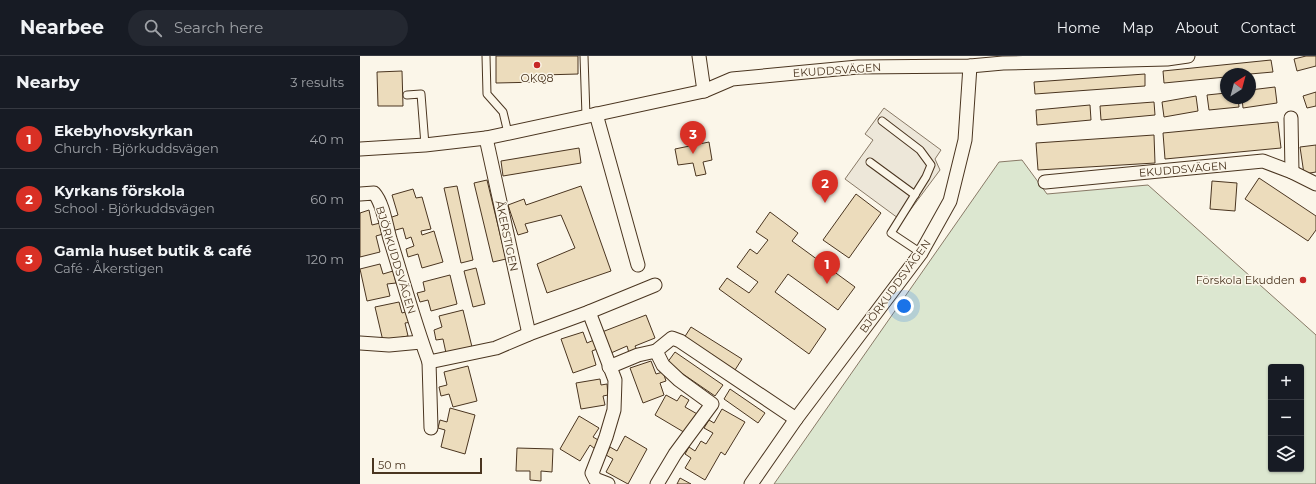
<!DOCTYPE html>
<html lang="en">
<head>
<meta charset="utf-8">
<style>
	body { margin:0; font-family:Montserrat,sans-serif; background:#242831; color:#f1f3f6 }
	.controls { position:absolute; right:12px; bottom:12px; display:grid; overflow:hidden; border-radius:4px; box-shadow:0 1px 3px #0004 }
	.controls button { width:36px; height:36px; display:grid; place-items:center; padding:0; border:0; border-bottom:1px solid #363941; background:#171b24; color:#f1f3f6; font:20px sans-serif }
	.compass { position:absolute; left:860px; top:12px; width:36px; height:36px; border-radius:50%; background:#171b24; box-shadow:0 1px 3px #0004; rotate:36deg }
	.scale { position:absolute; left:12px; bottom:10px; width:110px; box-sizing:border-box; padding-left:4px; border:2px solid #4a3520; border-top:0; font-size:11px; line-height:14px; white-space:nowrap; color:#4a3520; -webkit-text-stroke:3px #fbf6e9; paint-order:stroke }
	.you { position:absolute; left:544px; top:250px; width:14px; height:14px; margin:-10px; border:3px solid #fff; border-radius:50%; background:#1a73e8; box-shadow:0 0 0 6px #1a73e833 }
	.badge { display:grid; place-items:center; width:26px; height:26px; border-radius:50%; background:#d93025; color:#fff; font-size:13px; font-weight:700 }
	.pin { position:absolute; translate:-50% -33px; filter:drop-shadow(0 1px 2px #0008) }
	.pin::after { content:''; position:absolute; top:21px; width:14px; height:12px; background:inherit; clip-path:polygon(0 0,100% 0,50% 100%) }
	.list { margin:0; padding:0; list-style:none }
	h2 { display:flex; justify-content:space-between; align-items:center; height:52px; margin:0; padding:0 16px; font-size:17px }
	h2 small { font-size:13px; font-weight:400; color:#9ea1a6 }
	.list li { display:grid; grid-template-columns:26px 1fr auto; gap:12px; align-items:center; box-sizing:border-box; height:60px; padding:0 16px; border-top:1px solid #363941 }
	.list b { display:block; font-size:15px; white-space:nowrap }
	.list p { margin:0; font-size:13px; white-space:nowrap; color:#9ea1a6 }
	.list em { font-size:13px; font-style:normal; color:#9ea1a6 }
	.icon { flex:none; width:22px; height:22px; fill:none; stroke:currentColor; stroke-width:2; stroke-linecap:round; stroke-linejoin:round }
	.map { position:relative; flex:none; width:956px; height:428px; overflow:hidden }
	header { display:flex; align-items:center; gap:24px; box-sizing:border-box; height:56px; padding:0 20px; background:#171b24; border-bottom:1px solid #363941 }
	header strong { font-size:19px }
	nav { display:flex; gap:22px; margin-inline-start:auto; font-size:14px }
	.search { width:280px; height:36px; background:#242831; display:flex; align-items:center; gap:10px; box-sizing:border-box; padding:0 14px; border-radius:22px; color:#9ea1a6; font-size:15px }
	main { display:flex }
	aside { flex:1; background:#171b24 }
	.map>svg:first-child { display:block }
	.green { fill:#dce7d0; stroke:#887966; fill-rule:evenodd }
	.parking { fill:#ede7d9; stroke:#887966 }
	.building { fill:#ecdcbc; stroke:#4a3520 }
	.lines { fill:none; stroke-linecap:round; stroke-linejoin:round }
	.lane-casing { stroke:#4a3520; stroke-width:9 }
	.street-casing { stroke:#4a3520; stroke-width:15 }
	.lane { stroke:#fbf6e9; stroke-width:7 }
	.street { stroke:#fbf6e9; stroke-width:13 }
	.poi-dot { fill:#c62828; stroke:#fbf6e9; stroke-width:1.5 }
	.labels { text-anchor:middle; dominant-baseline:central; stroke-width:3; stroke-linejoin:round; paint-order:stroke }
	.street-label { font-size:11px; fill:#4a3520; stroke:#fbf6e9 }
	.poi-label { font-size:11px; fill:#4a3520; stroke:#fbf6e9 }
</style>
</head>
<body>
<header>
<strong>Nearbee</strong>
<div class="search"><svg class="icon" aria-label="search" viewBox="0 0 24 24"><circle cx="10" cy="10" r="6"/><path d="M15 15l6 6"/></svg>Search here</div>
<nav><a>Home</a><a>Map</a><a>About</a><a>Contact</a></nav>
</header>
<main>
<aside>
<h2>Nearby<small>3 results</small></h2>
<ul class="list">
<li><span class="badge">1</span><div><b>Ekebyhovskyrkan</b><p>Church · Björkuddsvägen</p></div><em>40 m</em></li>
<li><span class="badge">2</span><div><b>Kyrkans förskola</b><p>School · Björkuddsvägen</p></div><em>60 m</em></li>
<li><span class="badge">3</span><div><b>Gamla huset butik &amp; café</b><p>Café · Åkerstigen</p></div><em>120 m</em></li>
</ul>
</aside>
<div class="map">
<svg width="956" height="428" viewBox="0 0 956 428">
	<rect width="100%" height="100%" fill="#fbf6e9"/>
	<path class="green" d="M662,104L687,138L788,129L956,279V428H414L639,106ZM911,311H941V413H911Z"/>
	<polygon class="parking" points="524,52 581,94 575,103 580,114 542,165 485,123 513,84 505,78"/>
	<g class="building">
		<polygon points="136,0 218,0 218,18 182,19 182,26 136,27"/>
		<polygon points="946,0 956,0 956,10 937,15 934,3"/>
		<polygon points="911,4 913,16 890,18 866,18 866,21 804,27 803,15"/>
		<polygon points="42,15 43,50 18,50 17,16"/>
		<polygon points="785,18 785,30 675,38 674,26"/>
		<polygon points="915,31 917,47 883,52 882,42 890,42 890,34"/>
		<polygon points="956,36 956,50 947,52 943,40"/>
		<polygon points="866,37 866,42 878,42 879,51 849,54 847,39"/>
		<polygon points="836,40 838,55 804,61 802,46"/>
		<polygon points="794,46 795,59 741,64 740,50"/>
		<polygon points="730,49 731,64 677,69 676,54"/>
		<polygon points="918,66 921,92 805,103 803,77"/>
		<polygon points="794,79 795,107 678,114 676,87"/>
		<polygon points="349,86 352,104 343,106 346,118 336,120 333,107 318,109 315,93"/>
		<polygon points="956,89 956,116 944,118 940,91"/>
		<polygon points="219,92 221,107 143,120 141,105"/>
		<polygon points="899,122 956,160 956,174 948,185 885,143"/>
		<polygon points="127,124 146,203 133,206 114,127"/>
		<polygon points="852,125 877,127 875,155 850,153"/>
		<polygon points="97,130 113,204 101,207 84,132"/>
		<polygon points="221,130 251,215 187,237 177,208 215,192 201,159 165,168 168,176 158,179 148,149 164,143 166,149"/>
		<polygon points="53,133 56,142 62,141 71,173 61,175 62,179 74,175 83,206 62,212 58,198 48,201 46,193 54,190 51,181 46,183 43,172 32,175 29,162 38,159 32,139"/>
		<polygon points="496,138 521,157 489,202 463,184"/>
		<polygon points="9,154 12,169 20,167 23,178 16,180 20,196 0,201 0,157"/>
		<polygon points="410,156 438,177 432,185 495,231 478,254 428,218 415,236 466,273 449,298 359,233 367,222 389,237 398,226 377,211 390,193 397,198 408,184 396,176"/>
		<polygon points="20,208 23,218 33,215 36,227 27,228 30,240 7,245 0,213"/>
		<polygon points="116,212 125,248 113,251 104,215"/>
		<polygon points="90,219 97,248 71,255 68,244 60,246 57,237 65,235 63,226"/>
		<polygon points="39,246 42,257 49,255 52,266 45,267 48,280 23,285 15,251"/>
		<polygon points="103,254 112,291 86,297 83,283 76,284 74,274 82,271 79,260"/>
		<polygon points="286,259 295,282 275,290 277,294 269,297 267,290 251,297 242,276"/>
		<polygon points="331,271 382,303 375,314 324,282"/>
		<polygon points="223,276 227,287 234,284 237,293 232,295 236,309 213,317 201,283"/>
		<polygon points="315,296 363,329 355,340 307,307"/>
		<polygon points="291,305 296,318 303,316 306,325 300,327 304,339 283,347 270,312"/>
		<polygon points="108,310 117,345 93,351 89,338 81,340 79,331 87,329 84,316"/>
		<polygon points="240,323 241,329 247,328 248,339 243,340 245,349 221,353 216,327"/>
		<polygon points="370,333 405,357 398,367 364,343"/>
		<polygon points="306,339 317,345 321,339 329,344 325,351 339,359 327,378 295,359"/>
		<polygon points="90,352 115,359 105,398 81,391 85,374 78,372 80,364 87,366"/>
		<polygon points="362,353 385,366 365,399 361,396 345,424 325,412 331,402 325,398 329,391 335,395 341,385 346,388 353,377 344,372 349,364 354,367"/>
		<polygon points="219,360 239,372 233,381 240,385 235,393 230,389 220,405 200,393"/>
		<polygon points="265,380 287,393 268,428 246,416 253,403 246,399 250,391 257,395"/>
		<polygon points="157,392 193,393 192,416 181,415 181,425 170,424 170,415 156,415"/>
		<polygon points="320,422 331,428 317,428"/>
	</g>
	<g class="lines">
		<g class="lane-casing">
			<g id="lane">
				<polyline points="126,0 127,38 143,56 148,77"/>
				<polyline points="224,0 226,60"/>
				<polyline points="47,39 61,38 65,89"/>
				<polyline points="522,65 560,94 571,109 566,121 531,177 561,197"/>
				<polyline points="510,106 555,139"/>
			</g>
		</g>
		<g class="street-casing">
			<g id="street">
				<polyline points="339,0 344,35"/>
				<polyline points="236,58 278,209"/>
				<polyline points="931,62 932,116"/>
				<polyline points="126,82 169,278"/>
				<polyline points="0,93 65,89 126,82 344,35 372,23 498,11 610,10 643,7 807,3 828,0"/>
				<polyline points="685,126 903,105 932,116 956,128"/>
				<path d="M0,138L14,137C23,147 26,169 30,183C43,224 54,266 69,306L136,292L169,278L229,256L295,229"/>
				<polyline points="229,256 255,324 254,354 246,381 232,417 235,423 248,428"/>
				<polyline points="0,287 29,289 61,286"/>
				<polyline points="69,306 71,372"/>
				<polyline points="249,311 278,299 296,295"/>
				<polyline points="297,428 315,398 352,348 319,324 303,309 296,295 312,282 320,285 436,363"/>
				<polyline points="391,428 436,363 561,197 590,145 605,84 610,10"/>
			</g>
		</g>
		<use href="#lane" class="lane"/>
		<use href="#street" class="street"/>
	</g>
	<g class="poi-dot">
		<circle cx="177" cy="9" r="4"/>
		<circle cx="943" cy="224" r="4"/>
	</g>
	<g class="labels">
		<g class="street-label">
			<text transform="translate(477 14) rotate(-4)">EKUDDSVÄGEN</text>
			<text transform="translate(823 113) rotate(-5)">EKUDDSVÄGEN</text>
			<text transform="translate(147 180) rotate(78)">ÅKERSTIGEN</text>
			<text transform="translate(36 204) rotate(73)">BJÖRKUDDSVÄGEN</text>
			<text transform="translate(535 230) rotate(-54)">BJÖRKUDDSVÄGEN</text>
		</g>
		<g class="poi-label">
			<text x="177" y="22">OKQ8</text>
			<text x="935" y="224" text-anchor="end">Förskola Ekudden</text>
		</g>
	</g>
</svg>
<div class="controls">
<button>+</button>
<button>−</button>
<button><svg class="icon" aria-label="layers" viewBox="0 0 24 24"><path d="M12 4l9 5-9 5-9-5zM3 14l9 5 9-5"/></svg></button>
</div>
<svg class="compass" viewBox="-18 -18 36 36"><path d="M0-13l5 13h-10z" fill="#e53935"/><path d="M0 13l5-13h-10z" fill="#9ea1a6"/></svg>
<div class="scale">50 m</div>
<div class="you"></div>
<div class="pin badge" style="left:467px;top:228px">1</div>
<div class="pin badge" style="left:465px;top:147px">2</div>
<div class="pin badge" style="left:333px;top:98px">3</div>
</div>
</main>
</body>
</html>
